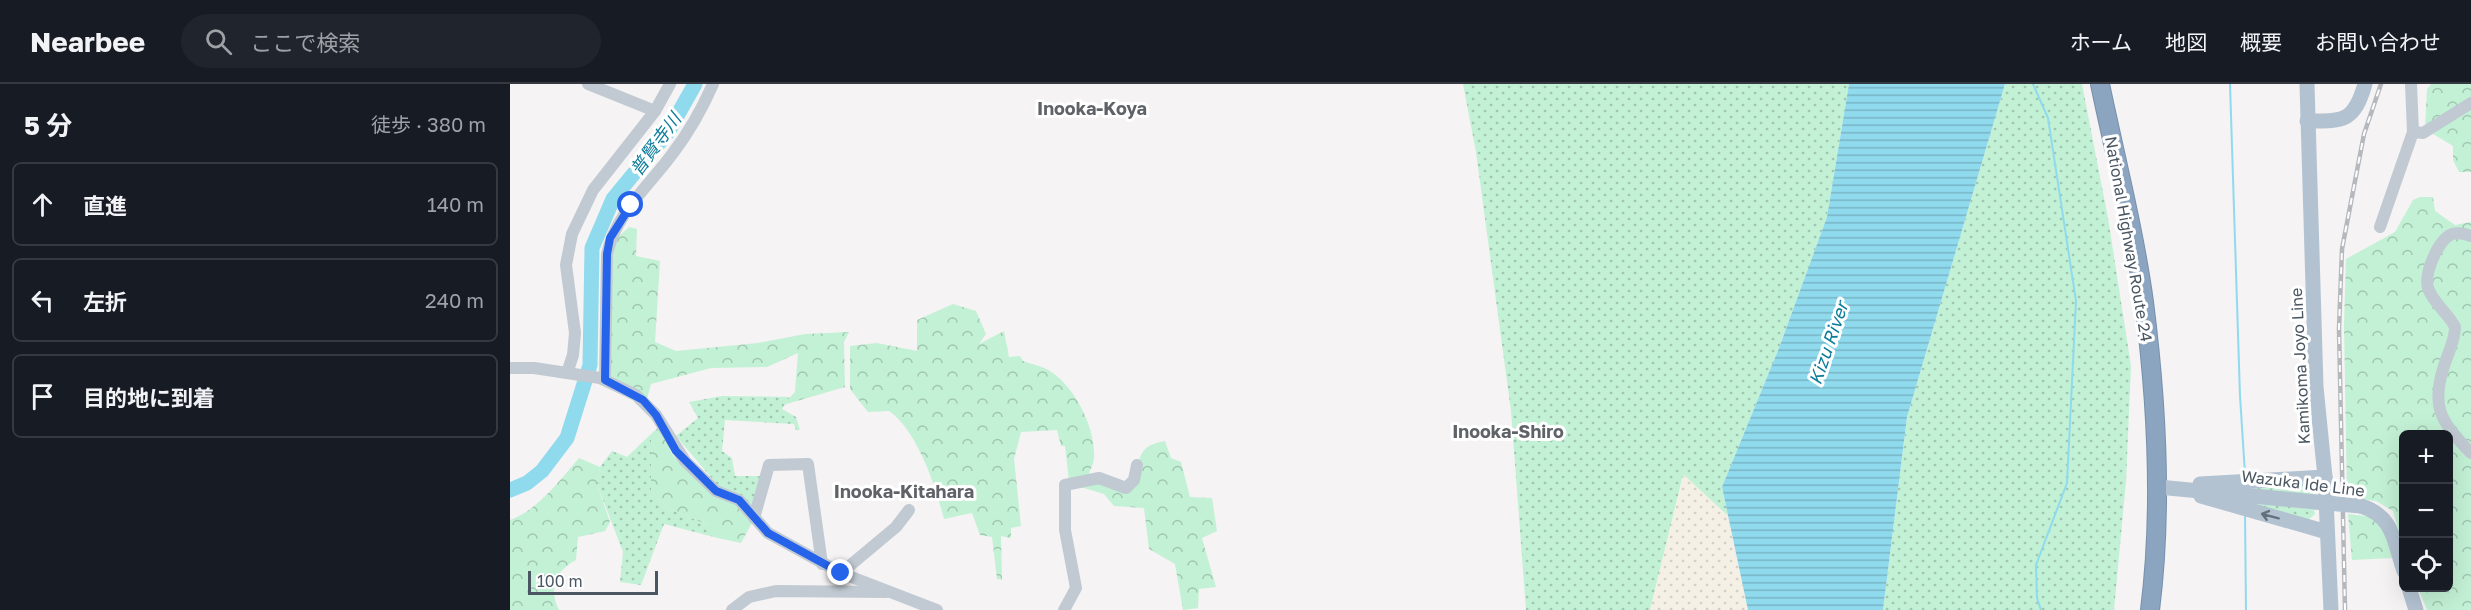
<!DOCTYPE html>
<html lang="ja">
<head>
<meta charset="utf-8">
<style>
	body { margin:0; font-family:"Golos Text","Noto Sans JP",sans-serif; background:#20242c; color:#f1f3f6 }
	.controls { position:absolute; right:18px; bottom:18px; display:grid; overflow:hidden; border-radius:9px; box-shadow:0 6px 24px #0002 }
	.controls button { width:54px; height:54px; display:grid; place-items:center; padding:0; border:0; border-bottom:2px solid #363941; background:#171b24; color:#f1f3f6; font:30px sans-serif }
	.scale { position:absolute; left:18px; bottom:15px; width:130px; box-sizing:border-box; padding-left:6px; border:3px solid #4a5661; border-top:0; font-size:16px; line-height:21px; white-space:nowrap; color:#4a5661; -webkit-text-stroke:4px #fff; paint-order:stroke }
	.stop { position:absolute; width:18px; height:18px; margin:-14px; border:4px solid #2563eb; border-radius:50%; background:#fff }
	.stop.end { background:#2563eb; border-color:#fff; box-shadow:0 2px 6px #0008 }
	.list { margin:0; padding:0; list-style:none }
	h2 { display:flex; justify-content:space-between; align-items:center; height:78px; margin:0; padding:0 24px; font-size:26px }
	h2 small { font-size:20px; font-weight:400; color:#9ea1a6 }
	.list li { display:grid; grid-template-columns:39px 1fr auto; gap:18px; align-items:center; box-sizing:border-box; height:84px; margin:0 12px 12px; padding:0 12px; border:2px solid #363941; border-radius:9px }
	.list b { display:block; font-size:22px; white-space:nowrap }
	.list em { font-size:20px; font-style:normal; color:#9ea1a6 }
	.icon { flex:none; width:33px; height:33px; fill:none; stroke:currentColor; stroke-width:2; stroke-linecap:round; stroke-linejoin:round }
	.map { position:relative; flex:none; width:1961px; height:526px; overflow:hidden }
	header { display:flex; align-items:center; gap:36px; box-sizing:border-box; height:84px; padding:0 30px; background:#171b24; border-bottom:2px solid #363941 }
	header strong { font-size:28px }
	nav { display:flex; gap:33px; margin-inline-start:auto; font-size:21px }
	.search { width:420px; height:54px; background:#20242c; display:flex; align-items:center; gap:15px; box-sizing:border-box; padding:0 21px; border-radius:33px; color:#9ea1a6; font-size:22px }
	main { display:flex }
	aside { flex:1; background:#171b24 }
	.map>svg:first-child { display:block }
	.grass { fill:url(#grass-dots) }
	.forest { fill:url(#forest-crowns) }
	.sand { fill:url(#sand-dots) }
	.water { fill:url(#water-rules) }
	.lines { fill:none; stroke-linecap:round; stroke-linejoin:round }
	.stream { stroke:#90daee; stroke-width:2 }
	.river { stroke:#90daee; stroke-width:15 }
	.highway-casing { stroke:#7690ad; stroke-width:20 }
	.minor { stroke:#c1cad2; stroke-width:12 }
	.major { stroke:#b3c2d1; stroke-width:15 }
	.highway { stroke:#8ba5c1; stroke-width:18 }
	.rail-casing { stroke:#b5b8bd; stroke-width:4.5 }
	.rail { stroke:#fff; stroke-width:2; stroke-dasharray:7; stroke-linecap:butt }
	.major-bridge { stroke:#b3c2d1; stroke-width:15 }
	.oneway { stroke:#64717d }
	.route { stroke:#2563eb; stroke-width:8 }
	.labels { text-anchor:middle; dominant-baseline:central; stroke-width:6; stroke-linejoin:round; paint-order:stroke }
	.street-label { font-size:16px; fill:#4a5661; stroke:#fff }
	.neighbourhood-label { font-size:18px; font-weight:bold; fill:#5f6368; stroke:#fff }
	.water-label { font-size:18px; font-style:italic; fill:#0c7c9b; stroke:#fff }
</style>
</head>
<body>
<header>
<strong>Nearbee</strong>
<div class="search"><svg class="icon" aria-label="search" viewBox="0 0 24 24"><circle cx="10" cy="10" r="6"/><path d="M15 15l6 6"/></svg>ここで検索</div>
<nav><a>ホーム</a><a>地図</a><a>概要</a><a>お問い合わせ</a></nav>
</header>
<main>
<aside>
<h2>5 分<small>徒歩 · 380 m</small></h2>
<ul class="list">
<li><svg class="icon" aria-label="ahead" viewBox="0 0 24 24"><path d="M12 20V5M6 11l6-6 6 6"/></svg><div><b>直進</b></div><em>140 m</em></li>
<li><svg class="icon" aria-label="left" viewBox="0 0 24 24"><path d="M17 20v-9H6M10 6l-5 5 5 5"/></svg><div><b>左折</b></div><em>240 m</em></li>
<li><svg class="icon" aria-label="arrive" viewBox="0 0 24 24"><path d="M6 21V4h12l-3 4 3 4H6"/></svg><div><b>目的地に到着</b></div></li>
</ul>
</aside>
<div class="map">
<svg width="1961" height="526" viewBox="0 0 1961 526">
	<defs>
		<pattern id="grass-dots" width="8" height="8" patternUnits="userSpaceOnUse" patternTransform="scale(1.5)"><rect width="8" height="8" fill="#c3f1d5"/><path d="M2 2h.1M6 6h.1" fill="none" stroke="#a0c6b0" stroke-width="1.8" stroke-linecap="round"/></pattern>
		<pattern id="forest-crowns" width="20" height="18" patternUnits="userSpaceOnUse" patternTransform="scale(1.5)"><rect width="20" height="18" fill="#c3f1d5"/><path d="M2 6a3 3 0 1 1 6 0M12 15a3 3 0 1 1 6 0" fill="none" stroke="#a0c6b0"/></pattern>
		<pattern id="sand-dots" width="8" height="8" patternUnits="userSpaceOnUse" patternTransform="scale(1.5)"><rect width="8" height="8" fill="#f5f0e5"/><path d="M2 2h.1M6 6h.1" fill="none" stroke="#d4d0c7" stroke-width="1.8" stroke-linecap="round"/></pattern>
		<pattern id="water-rules" width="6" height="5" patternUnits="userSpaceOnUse" patternTransform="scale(1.5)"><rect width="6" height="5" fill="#90daee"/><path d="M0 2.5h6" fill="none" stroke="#78b4c4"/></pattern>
	</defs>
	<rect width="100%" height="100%" fill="#f5f3f3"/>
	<g class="grass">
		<polygon points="953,0 1339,0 1317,133 1269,264 1212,403 1218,432 1173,391 1140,526 1016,526 1001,327 966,68"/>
		<polygon points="1495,0 1572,0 1598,134 1621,282 1616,397 1604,526 1373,526 1397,333"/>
		<polygon points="212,312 280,313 272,325 286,333 290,346 286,346 284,340 215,336 212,367 222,374 225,392 253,392 243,426 211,405 166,352 188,334 179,318"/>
		<polygon points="141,350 141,407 158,424 203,443 208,454 154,440 131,501 110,498 113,468 87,400 90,383 102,367 117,373"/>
		<polygon points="1703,400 1798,401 1806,414"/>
		<polygon points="1730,417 1804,425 1805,430 1797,437"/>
	</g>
	<g class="forest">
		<polygon points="1921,0 1961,0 1961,88 1949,88 1943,76 1943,62 1915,45 1917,5"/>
		<polygon points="1910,113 1923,113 1925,127 1945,141 1961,138 1961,526 1917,526 1908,504 1938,504 1938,350 1894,350 1893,461 1883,427 1866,417 1837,413 1834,242 1836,175 1885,148 1903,116"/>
		<polygon points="119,143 127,145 126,172 150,177 145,258 166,267 248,259 295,250 339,248 334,258 335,303 273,321 285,308 288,269 257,283 201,284 141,300 137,315 98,292 99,175 105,156"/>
		<path d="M443,220L466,227L476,250L469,260L494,247L499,273L510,272L513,277C521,280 532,282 540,287C565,303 586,344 584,374C584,379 580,386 578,392L559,397L555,362H551L547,346L511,348L504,375L511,442L501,444V454L491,452L492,496L487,495L482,453L470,451L462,429L434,435C426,403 407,346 379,327L358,328L340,305V262L367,259L407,267V236Z"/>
		<polygon points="150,342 162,370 196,402 227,419 242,439 231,459 208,454 203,443 158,424 141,407 141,350"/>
		<path d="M655,357L661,374L671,378L680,413L702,414L707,447L692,454L706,503L689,505L688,524L673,526L665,480L639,465L634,424L604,422L594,410L564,401L580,396L625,400C630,375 626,362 655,357Z"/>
		<path d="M69,374L90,383L87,400L100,438L95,447L68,453L66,476C46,486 38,505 49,526H0V436C27,427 51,395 69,374Z"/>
		<polygon points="1838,430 1864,433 1878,455 1883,474 1842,476"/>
	</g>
	<polygon class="sand" points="1174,391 1218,432 1238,526 1140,526"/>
	<polygon class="water" points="1339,0 1495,0 1397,333 1373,526 1238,526 1212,403 1269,264 1317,133"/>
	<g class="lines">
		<g class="stream">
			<polyline points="1523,0 1538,34 1566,217 1557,399 1526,481 1527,514 1531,526"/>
			<polyline points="1720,0 1730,312 1735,390"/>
			<polyline points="1735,431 1736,526"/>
		</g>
		<polyline class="river" points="0,406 17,399 32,387 57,354 80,281 82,164 103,115 158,48 185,0"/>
		<g class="highway-casing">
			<path id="highway" d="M1590,0C1605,72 1624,145 1634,218C1647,320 1653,424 1640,526"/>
		</g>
		<g class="minor">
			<polyline points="78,0 145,27"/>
			<polyline points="1903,48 1913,49 1961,19"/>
			<polyline points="1870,143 1903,48 1901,0"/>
			<path d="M1961,152C1955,150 1949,148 1942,150C1928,156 1914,189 1918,204C1923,219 1938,229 1945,243C1945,256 1939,267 1935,279C1920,322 1930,337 1961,369"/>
			<polyline points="0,284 24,284 90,294 126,311 146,331 175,377 206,407 229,416 258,449 331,489 427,526"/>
			<polyline points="57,289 63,271 65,249 56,181 62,150 83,106 145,27 160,0"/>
			<path d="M95,296L97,170C106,129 139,102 163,69C179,48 192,25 203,0"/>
			<polyline points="244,434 259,381 298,380 312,480"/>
			<polyline points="331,489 386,443 399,426"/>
			<polyline points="222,526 239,513 266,507 376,508"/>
			<polyline points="554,526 566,504 555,446 555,401 589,394 616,404 624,396 627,381"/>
		</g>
		<g class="major">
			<polyline points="1797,0 1806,303 1815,393 1821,526"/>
			<path d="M1797,37C1834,37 1844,38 1855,0"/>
			<polyline points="1690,400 1815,393"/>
			<polyline points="1648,403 1806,418"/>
			<polyline points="1691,412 1817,448"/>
			<path d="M1851,422C1884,432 1884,458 1894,487"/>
			<polyline points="1899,504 1906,526"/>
		</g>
		<use href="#highway" class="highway"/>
		<g class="rail-casing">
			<polyline id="rail" points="1835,526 1829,245 1832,165 1854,50 1871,0"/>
		</g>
		<use href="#rail" class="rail"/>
		<polyline class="major-bridge" points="1806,418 1851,422"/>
	</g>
	<defs><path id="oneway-shaft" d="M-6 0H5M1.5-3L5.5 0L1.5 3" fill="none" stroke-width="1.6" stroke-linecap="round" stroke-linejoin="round" transform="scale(1.5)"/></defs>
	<use class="oneway" href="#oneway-shaft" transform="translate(1760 432) rotate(-165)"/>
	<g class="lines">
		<polyline class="route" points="121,121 100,154 97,170 95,296 133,316 146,331 166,367 206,407 229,416 258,449 331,489"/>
	</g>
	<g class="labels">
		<g class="street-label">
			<text transform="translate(1619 155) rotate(80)">National Highway Route 24</text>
			<text transform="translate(1790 282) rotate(-93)">Kamikoma Joyo Line</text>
			<text transform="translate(1793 399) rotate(7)">Wazuka Ide Line</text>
		</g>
		<g class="neighbourhood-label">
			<text x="582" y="24">Inooka-Koya</text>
			<text x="998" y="347">Inooka-Shiro</text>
			<text x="394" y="407">Inooka-Kitahara</text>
		</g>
		<g class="water-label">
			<text transform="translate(145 60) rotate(-54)">普賢寺川</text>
			<text transform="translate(1318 259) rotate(-71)">Kizu River</text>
		</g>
	</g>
</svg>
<div class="controls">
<button>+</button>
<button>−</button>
<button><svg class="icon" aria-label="locate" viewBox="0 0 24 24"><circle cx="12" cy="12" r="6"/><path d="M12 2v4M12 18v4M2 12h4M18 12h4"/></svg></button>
</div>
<div class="scale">100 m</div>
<div class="stop" style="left:121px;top:121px"></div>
<div class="stop end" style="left:331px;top:489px"></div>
</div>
</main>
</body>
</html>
